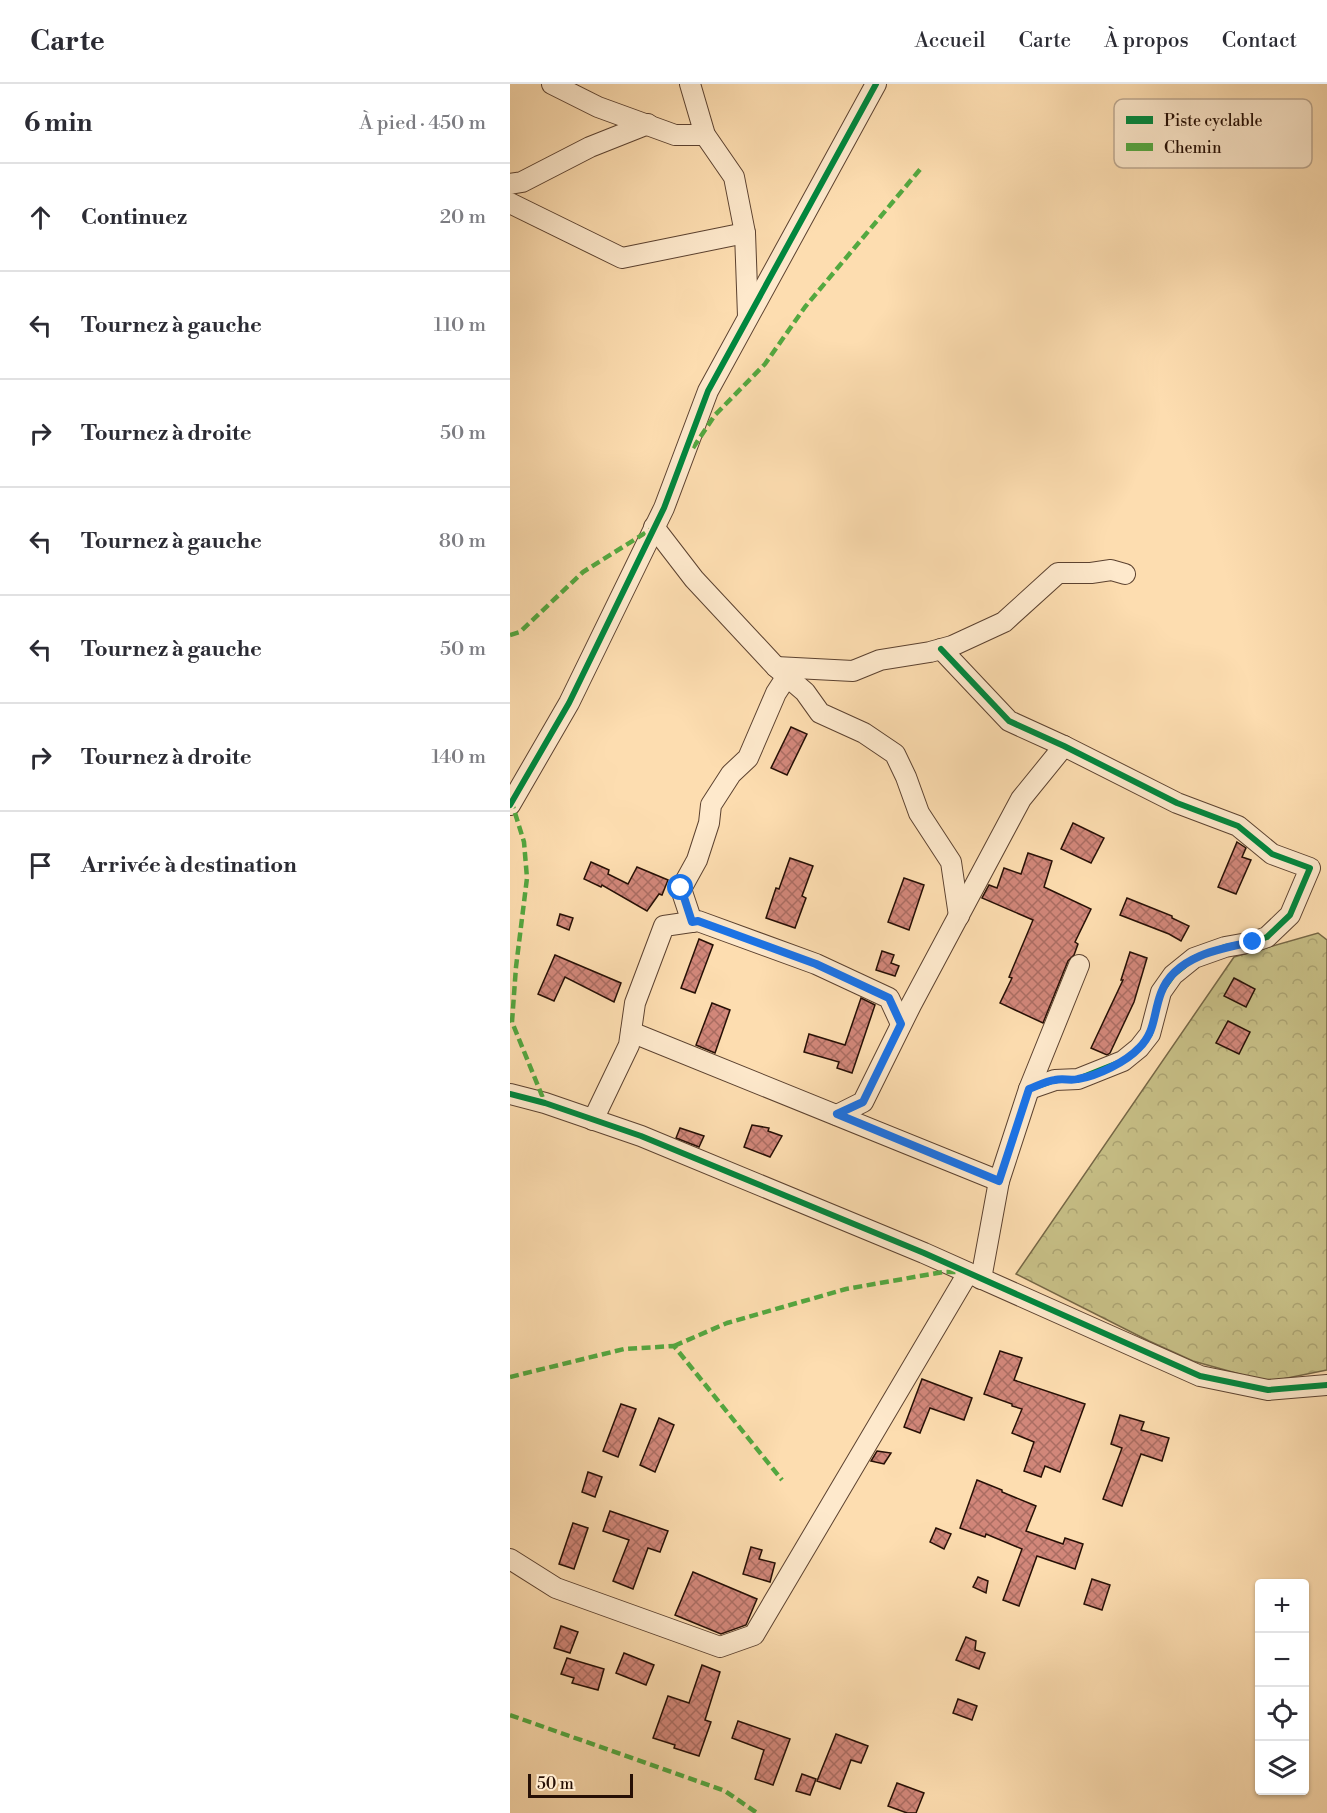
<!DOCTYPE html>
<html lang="fr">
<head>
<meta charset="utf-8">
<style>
	body { margin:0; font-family:"Libre Bodoni",serif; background:#f7f7f7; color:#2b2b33 }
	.controls { position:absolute; right:18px; bottom:18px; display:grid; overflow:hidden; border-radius:6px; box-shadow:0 2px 4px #0004 }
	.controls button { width:54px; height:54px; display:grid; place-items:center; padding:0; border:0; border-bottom:2px solid #e1e1e2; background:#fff; color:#2b2b33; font:30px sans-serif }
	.scale { position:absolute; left:18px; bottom:15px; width:105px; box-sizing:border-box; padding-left:6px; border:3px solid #260f05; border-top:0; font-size:16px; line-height:21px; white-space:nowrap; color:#260f05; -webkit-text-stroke:4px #fee9cc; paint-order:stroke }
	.stop { position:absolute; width:18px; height:18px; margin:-14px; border:4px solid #1a73e8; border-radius:50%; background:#fff }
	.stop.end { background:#1a73e8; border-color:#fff; box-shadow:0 2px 6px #0008 }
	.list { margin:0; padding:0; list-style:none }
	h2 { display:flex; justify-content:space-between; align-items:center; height:78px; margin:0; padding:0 24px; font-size:26px }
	h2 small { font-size:20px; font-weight:400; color:#7c7c81 }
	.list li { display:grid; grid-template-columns:39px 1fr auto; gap:18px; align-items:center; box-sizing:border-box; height:108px; padding:0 24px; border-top:2px solid #e1e1e2 }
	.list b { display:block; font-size:22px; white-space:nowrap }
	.list em { font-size:20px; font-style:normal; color:#7c7c81 }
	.icon { flex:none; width:33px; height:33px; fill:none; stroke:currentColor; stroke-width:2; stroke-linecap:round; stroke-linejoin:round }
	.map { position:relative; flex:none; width:817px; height:1729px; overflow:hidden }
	header { display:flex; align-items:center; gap:36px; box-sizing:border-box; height:84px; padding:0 30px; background:#fff; border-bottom:2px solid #e1e1e2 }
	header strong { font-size:28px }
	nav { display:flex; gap:33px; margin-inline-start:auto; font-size:21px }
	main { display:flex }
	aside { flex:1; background:#fff }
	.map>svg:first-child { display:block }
	.forest { fill:url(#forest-crowns); stroke:#766746; stroke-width:1.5 }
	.building { fill:url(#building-cross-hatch); stroke:#260f05; stroke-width:1.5 }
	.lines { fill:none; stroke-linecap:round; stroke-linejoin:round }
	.minor-casing { stroke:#5c4230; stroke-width:22 }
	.minor { stroke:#fee9cc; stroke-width:20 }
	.quiet { stroke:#53a840; stroke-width:4.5; stroke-dasharray:9 4.5; stroke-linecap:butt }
	.cycleway-casing { stroke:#fee9cc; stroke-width:10 }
	.cycleway { stroke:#00873e; stroke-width:6 }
	.route { stroke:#1a73e8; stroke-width:8 }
	.key { fill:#fee9cc; stroke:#bda890; stroke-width:1.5 }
	.key-label { font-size:16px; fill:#260f05 }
</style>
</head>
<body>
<header>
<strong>Carte</strong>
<nav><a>Accueil</a><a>Carte</a><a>À propos</a><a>Contact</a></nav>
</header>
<main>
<aside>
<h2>6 min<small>À pied · 450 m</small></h2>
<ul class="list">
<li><svg class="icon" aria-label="ahead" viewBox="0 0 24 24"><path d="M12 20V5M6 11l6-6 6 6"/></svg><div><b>Continuez</b></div><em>20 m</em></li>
<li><svg class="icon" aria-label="left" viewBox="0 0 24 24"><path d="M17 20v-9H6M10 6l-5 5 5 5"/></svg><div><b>Tournez à gauche</b></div><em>110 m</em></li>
<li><svg class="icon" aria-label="right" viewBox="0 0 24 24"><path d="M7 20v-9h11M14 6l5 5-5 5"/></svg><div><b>Tournez à droite</b></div><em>50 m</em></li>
<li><svg class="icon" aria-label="left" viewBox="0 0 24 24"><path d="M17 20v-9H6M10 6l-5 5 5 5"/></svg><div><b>Tournez à gauche</b></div><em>80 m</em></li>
<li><svg class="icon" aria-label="left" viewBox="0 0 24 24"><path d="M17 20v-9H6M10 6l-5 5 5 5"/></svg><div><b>Tournez à gauche</b></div><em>50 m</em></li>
<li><svg class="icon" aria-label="right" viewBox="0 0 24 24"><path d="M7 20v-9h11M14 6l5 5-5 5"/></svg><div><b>Tournez à droite</b></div><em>140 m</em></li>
<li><svg class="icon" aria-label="arrive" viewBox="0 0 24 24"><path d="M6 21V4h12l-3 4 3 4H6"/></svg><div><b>Arrivée à destination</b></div></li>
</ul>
</aside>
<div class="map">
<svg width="817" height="1729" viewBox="0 0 817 1729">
	<defs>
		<pattern id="forest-crowns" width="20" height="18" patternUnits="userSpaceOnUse" patternTransform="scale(1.5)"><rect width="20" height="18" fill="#c7bf86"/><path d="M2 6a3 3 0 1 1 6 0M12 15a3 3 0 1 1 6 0" fill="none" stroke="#aba372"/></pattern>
		<pattern id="building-cross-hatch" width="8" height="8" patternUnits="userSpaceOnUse" patternTransform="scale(1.5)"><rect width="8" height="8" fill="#d2877a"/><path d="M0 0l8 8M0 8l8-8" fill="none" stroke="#aa6d62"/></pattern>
	</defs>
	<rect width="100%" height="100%" fill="#fdddb0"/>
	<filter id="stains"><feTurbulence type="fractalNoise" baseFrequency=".00333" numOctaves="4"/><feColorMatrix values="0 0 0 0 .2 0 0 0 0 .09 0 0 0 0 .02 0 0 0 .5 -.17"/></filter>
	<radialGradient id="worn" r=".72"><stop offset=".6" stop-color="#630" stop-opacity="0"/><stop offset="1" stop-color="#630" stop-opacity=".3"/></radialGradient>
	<polygon class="forest" points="808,849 817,856 817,1286 758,1298 683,1277 639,1257 506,1190 724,873"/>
	<g class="building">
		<polygon points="281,643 297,650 277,691 261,684"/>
		<polygon points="563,739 594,754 581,779 551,765"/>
		<polygon points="727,758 736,764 732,773 741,776 726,810 708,803"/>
		<polygon points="518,769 542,777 534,803 581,825 565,858 568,860 564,871 558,877 533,939 490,919 502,894 499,893 523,836 472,814 479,801 487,804 494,784 511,790"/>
		<polygon points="280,774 303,782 292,812 296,814 285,844 256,834 266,804 269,805"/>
		<polygon points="81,778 99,786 98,790 118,800 127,783 158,796 152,811 149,810 137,827 92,801 91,803 74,795"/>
		<polygon points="394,794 414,801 399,846 378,838"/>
		<polygon points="617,814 662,832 662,834 679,842 671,857 659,850 610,831"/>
		<polygon points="50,830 63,834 59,846 47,841"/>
		<polygon points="189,855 203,861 185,909 171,904"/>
		<polygon points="372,867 384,871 381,879 389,882 385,892 366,886"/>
		<polygon points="620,868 637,874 624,918 600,969 597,971 581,964 613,896 611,896"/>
		<polygon points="45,871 111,899 104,918 55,893 44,917 28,910"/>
		<polygon points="724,894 745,905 736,923 714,912"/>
		<polygon points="351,914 365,921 342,989 327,984 329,978 294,968 299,950 335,961"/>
		<polygon points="202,919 220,926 205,969 186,961"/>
		<polygon points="718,937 740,948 729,970 706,959"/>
		<polygon points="242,1041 259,1044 258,1047 272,1052 260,1073 234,1063"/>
		<polygon points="170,1044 194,1052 189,1063 166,1054"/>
		<polygon points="490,1267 512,1274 504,1296 575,1320 550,1388 535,1382 531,1393 514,1387 524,1358 502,1349 512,1325 502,1322 502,1320 474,1310"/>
		<polygon points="412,1295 462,1314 454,1336 420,1324 410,1349 394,1343"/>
		<polygon points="111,1320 126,1325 108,1373 93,1367"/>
		<polygon points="610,1331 634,1338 631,1346 659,1354 652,1377 631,1370 612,1422 593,1415 612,1364 601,1360"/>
		<polygon points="149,1334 164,1341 145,1388 130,1381"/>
		<polygon points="367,1367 381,1369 374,1380 361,1377"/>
		<polygon points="78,1388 92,1393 85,1413 72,1408"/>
		<polygon points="467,1396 492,1406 492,1408 526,1422 516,1447 553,1460 555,1454 573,1460 565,1485 527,1472 509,1522 493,1516 512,1465 476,1450 475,1453 450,1444"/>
		<polygon points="100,1427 158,1447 150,1468 138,1464 123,1505 103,1497 119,1456 93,1447"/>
		<polygon points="63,1439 78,1444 64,1485 49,1480"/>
		<polygon points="426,1444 441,1450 434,1465 420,1458"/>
		<polygon points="241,1463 252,1466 249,1475 265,1479 260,1498 233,1490"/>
		<polygon points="183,1488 247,1515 236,1541 211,1550 165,1531"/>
		<polygon points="468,1493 478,1497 476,1509 463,1503"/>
		<polygon points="582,1495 600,1501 592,1526 574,1520"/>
		<polygon points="51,1542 68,1548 60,1569 44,1564"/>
		<polygon points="456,1553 466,1557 465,1566 475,1569 469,1585 446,1576"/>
		<polygon points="114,1569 144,1581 136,1601 106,1589"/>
		<polygon points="57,1574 94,1585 88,1606 62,1599 64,1594 51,1590"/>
		<polygon points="192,1581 210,1588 195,1636 201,1638 189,1672 164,1664 165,1661 143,1654 158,1612 179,1619"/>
		<polygon points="448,1615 467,1622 462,1636 443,1629"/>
		<polygon points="228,1637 280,1655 263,1701 245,1695 254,1666 222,1654"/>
		<polygon points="326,1650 358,1662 351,1679 341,1676 330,1705 307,1697"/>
		<polygon points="292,1690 306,1695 300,1711 286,1707"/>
		<polygon points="387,1699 414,1709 406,1729 397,1729 378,1722"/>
	</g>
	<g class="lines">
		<g class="minor-casing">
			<g id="minor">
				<polyline points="42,0 88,23 165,51 195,51"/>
				<polyline points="180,0 195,51 224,93 235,149 238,232"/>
				<polyline points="0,100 12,98 80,63 138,40"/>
				<polyline points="0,119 112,174 235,149"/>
				<polyline points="144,443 184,495 266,583 295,608 310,629 354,649 385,670 396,693 409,729 441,778 449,832"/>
				<polyline points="431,565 499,637 554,662 667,719 728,742 762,770 800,784 780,831 757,853 743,858 715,863 684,874 663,891 651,908 640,950 629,964 613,977 568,995 545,996 519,1005"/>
				<polyline points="266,583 343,587 370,576 420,568 442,562 494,538 548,489 581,489 601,486 615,490"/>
				<polyline points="0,721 59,619 154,424 198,307 366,0"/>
				<polyline points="182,838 171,805 187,776 199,739 201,721 221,690 238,674 266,609 277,592"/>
				<polyline points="121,948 489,1097"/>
				<polyline points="0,1010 35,1019 131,1052 414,1169 690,1292 758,1306 817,1301"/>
				<polyline points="327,1031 353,1018 401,921 511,715 554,662"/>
				<polyline points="83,1036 119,961 125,919 154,842 188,837 306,880 379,914 391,940"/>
				<polyline points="471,1195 489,1097 519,1005 569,881"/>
				<polyline points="0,1475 46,1504 210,1563 244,1551 458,1189"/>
			</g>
		</g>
		<use href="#minor" class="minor"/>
		<g class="quiet">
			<polyline points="183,364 205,331 255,280 295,223 412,83"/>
			<polyline points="0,551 10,548 73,488 143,444"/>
			<polyline points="1,716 14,758 17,794 6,883 2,938 35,1019"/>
			<polyline points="164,1262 217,1239 336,1205 433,1188 447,1188"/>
			<polyline points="0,1293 114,1265 164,1262 272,1396"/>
			<polyline points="0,1631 215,1707 247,1729"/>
		</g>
		<g class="cycleway-casing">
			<g id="cycleway">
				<polyline points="431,565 499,637 554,662 667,719 728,742 762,770 800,784 780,831 757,853 743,858 715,863 684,874 663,891 651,908 640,950 629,964 613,977 568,995 545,996 519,1005"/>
				<polyline points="0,721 59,619 154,424 198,307 366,0"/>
				<polyline points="0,1010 35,1019 131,1052 414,1169 690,1292 758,1306 817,1301"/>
			</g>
		</g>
		<use href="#cycleway" class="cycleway"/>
	</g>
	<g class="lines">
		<path class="route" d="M171,804L182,838L188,837L306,880L379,914L391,940L353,1018L327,1030L489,1097L519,1005C527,1002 536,997 545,996C553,994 561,997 568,995C587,992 616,978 629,964C646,947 643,930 651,909C664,873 710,864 743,858"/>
	</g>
	<rect x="604" y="15" width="198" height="69" rx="9" class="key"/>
	<rect x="616" y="32" width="27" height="8" fill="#00873e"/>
	<rect x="616" y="59" width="27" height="8" fill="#53a840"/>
	<g class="key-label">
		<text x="654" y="42">Piste cyclable</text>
		<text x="654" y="69">Chemin</text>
	</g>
	<rect width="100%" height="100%" filter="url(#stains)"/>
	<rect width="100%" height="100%" fill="url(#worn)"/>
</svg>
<div class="controls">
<button>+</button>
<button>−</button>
<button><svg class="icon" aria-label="locate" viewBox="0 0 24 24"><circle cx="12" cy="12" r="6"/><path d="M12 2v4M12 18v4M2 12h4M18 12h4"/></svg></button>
<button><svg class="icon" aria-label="layers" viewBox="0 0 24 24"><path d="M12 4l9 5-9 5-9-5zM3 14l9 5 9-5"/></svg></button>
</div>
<div class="scale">50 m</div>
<div class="stop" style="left:171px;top:804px"></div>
<div class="stop end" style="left:743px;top:858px"></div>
</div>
</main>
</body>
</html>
